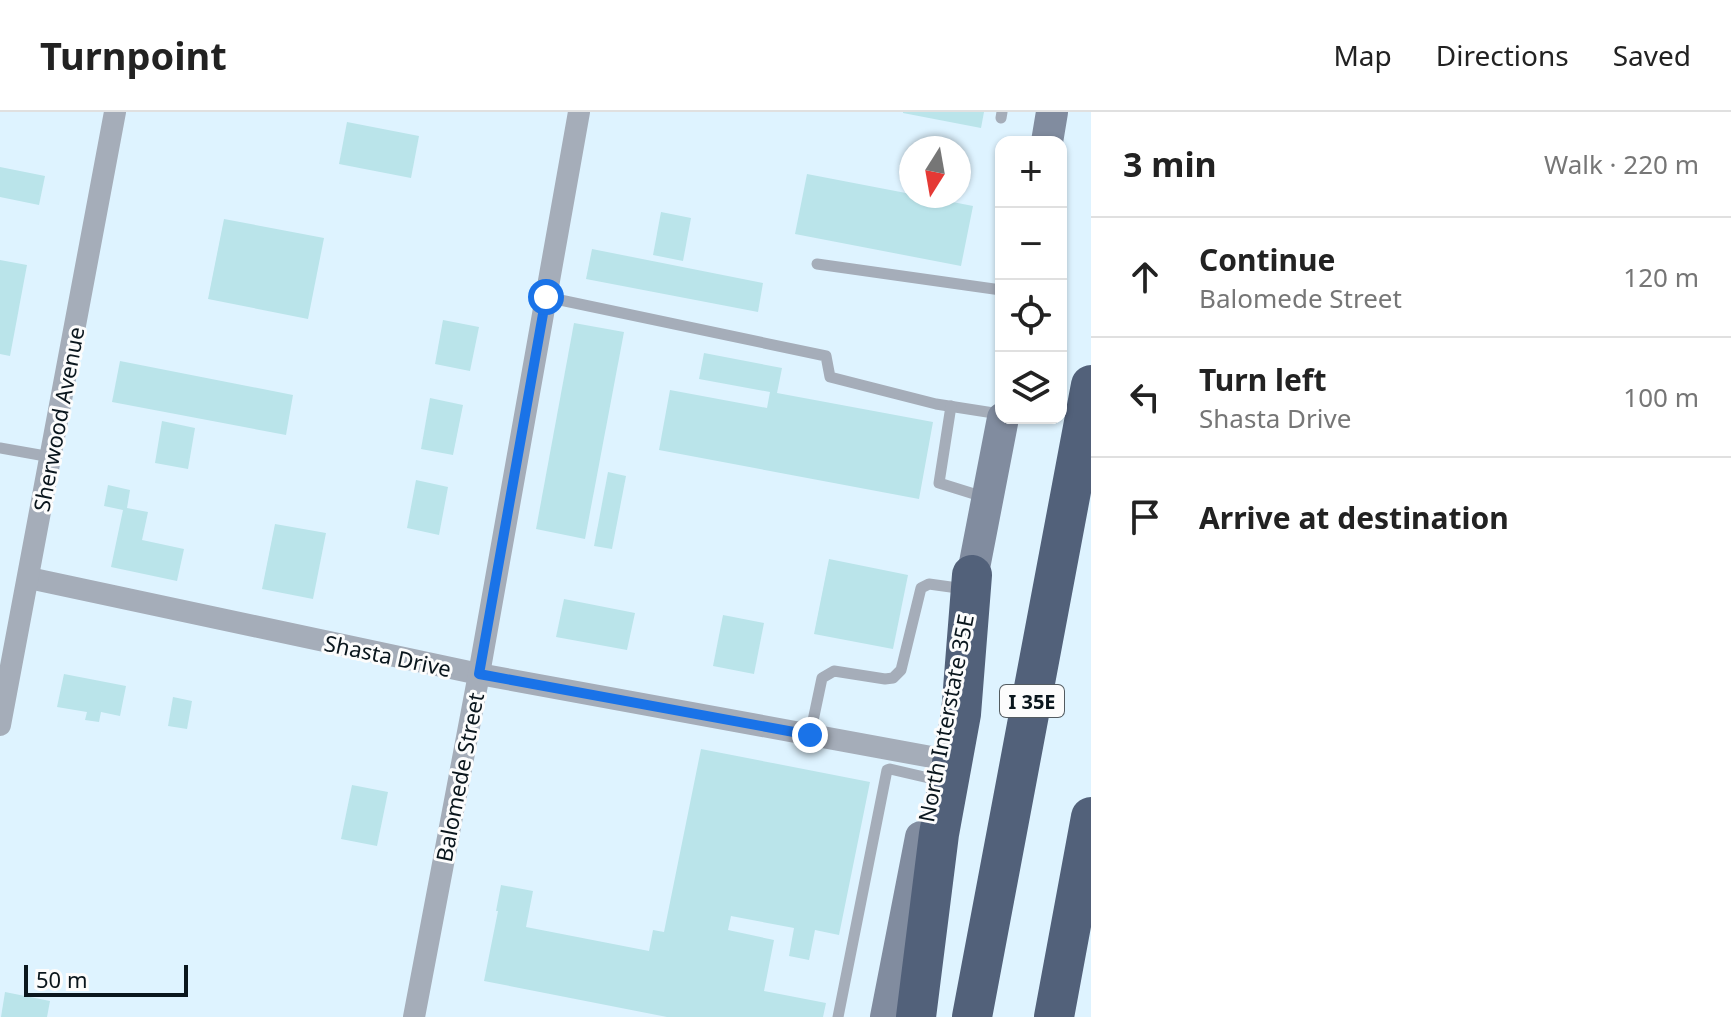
<!DOCTYPE html>
<html lang="en">
<head>
<meta charset="utf-8">
<style>
	body { margin:0; font-family:"Noto Sans",sans-serif; background:#f6f6f6; color:#222 }
	.controls { position:absolute; right:24px; top:24px; display:grid; overflow:hidden; border-radius:16px; box-shadow:0 2px 6px #0004 }
	.controls button { width:72px; height:72px; display:grid; place-items:center; padding:0; border:0; border-bottom:2px solid #e0e0e0; background:#fff; color:#222; font:40px sans-serif }
	.compass { position:absolute; left:899px; top:24px; width:72px; height:72px; border-radius:50%; background:#fff; box-shadow:0 2px 6px #0004; rotate:191deg }
	.scale { position:absolute; left:24px; bottom:20px; width:164px; box-sizing:border-box; padding-left:8px; border:4px solid #0a161d; border-top:0; font-size:22px; line-height:28px; white-space:nowrap; color:#0a161d; -webkit-text-stroke:6px #fcfcfc; paint-order:stroke }
	.stop { position:absolute; width:24px; height:24px; margin:-18px; border:6px solid #1a73e8; border-radius:50%; background:#fff }
	.stop.end { background:#1a73e8; border-color:#fff; box-shadow:0 2px 8px #0008 }
	.list { margin:0; padding:0; list-style:none }
	h2 { display:flex; justify-content:space-between; align-items:center; height:104px; margin:0; padding:0 32px; font-size:34px }
	h2 small { font-size:26px; font-weight:400; color:#767676 }
	.list li { display:grid; grid-template-columns:52px 1fr auto; gap:24px; align-items:center; box-sizing:border-box; height:120px; padding:0 32px; border-top:2px solid #e0e0e0 }
	.list b { display:block; font-size:30px; white-space:nowrap }
	.list p { margin:0; font-size:26px; white-space:nowrap; color:#767676 }
	.list em { font-size:26px; font-style:normal; color:#767676 }
	.icon { flex:none; width:44px; height:44px; fill:none; stroke:currentColor; stroke-width:2; stroke-linecap:round; stroke-linejoin:round }
	.map { position:relative; flex:none; width:1091px; height:905px; overflow:hidden }
	header { display:flex; align-items:center; gap:48px; box-sizing:border-box; height:112px; padding:0 40px; background:#fff; border-bottom:2px solid #e0e0e0 }
	header strong { font-size:38px }
	nav { display:flex; gap:44px; margin-inline-start:auto; font-size:28px }
	main { display:flex }
	aside { flex:1; background:#fff }
	.map>svg:first-child { display:block }
	.building { fill:#bae4ea }
	.lines { fill:none; stroke-linecap:round; stroke-linejoin:round }
	.lane { stroke:#a5adb9; stroke-width:11 }
	.street { stroke:#a5adb9; stroke-width:22 }
	.secondary { stroke:#818c9f; stroke-width:32 }
	.highway { stroke:#52617a; stroke-width:40 }
	.route { stroke:#1a73e8; stroke-width:10 }
	.labels { text-anchor:middle; dominant-baseline:central; stroke-width:6; stroke-linejoin:round; paint-order:stroke }
	.shield { fill:#fcfcfc; stroke:#535b60; stroke-width:2 }
	.shield-label { font-size:20px; font-weight:bold; fill:#0a161d }
	.street-label { font-size:22px; fill:#0a161d; stroke:#fcfcfc }
</style>
</head>
<body>
<header>
<strong>Turnpoint</strong>
<nav><a>Map</a><a>Directions</a><a>Saved</a></nav>
</header>
<main>
<div class="map">
<svg width="1091" height="905" viewBox="0 0 1091 905">
	<rect width="100%" height="100%" fill="#def3ff"/>
	<g class="building">
		<polygon points="903,0 984,0 981,16 903,1"/>
		<polygon points="347,10 419,24 411,66 339,52"/>
		<polygon points="0,55 45,64 39,93 0,85"/>
		<polygon points="807,62 911,82 911,84 922,84 973,94 961,154 795,122"/>
		<polygon points="661,100 691,106 683,149 653,143"/>
		<polygon points="224,107 324,126 308,207 208,187"/>
		<polygon points="592,137 763,171 758,200 586,167"/>
		<polygon points="0,148 27,153 10,244 0,242"/>
		<polygon points="443,208 479,215 470,259 435,252"/>
		<polygon points="574,211 624,220 585,427 536,417"/>
		<polygon points="704,241 782,256 777,281 933,310 919,387 659,338 670,278 767,296 770,280 699,267"/>
		<polygon points="120,249 293,283 286,323 112,290"/>
		<polygon points="430,286 463,293 453,343 421,337"/>
		<polygon points="162,309 195,316 188,357 155,351"/>
		<polygon points="608,360 626,364 612,437 594,434"/>
		<polygon points="416,368 448,375 439,423 407,416"/>
		<polygon points="108,373 130,378 127,396 148,400 142,428 184,437 177,469 111,455 123,398 104,394"/>
		<polygon points="275,412 326,421 313,487 262,477"/>
		<polygon points="829,447 908,463 893,537 814,522"/>
		<polygon points="564,487 635,501 627,538 556,525"/>
		<polygon points="723,503 764,511 754,562 713,554"/>
		<polygon points="64,562 126,574 120,604 101,600 99,610 85,608 87,600 57,595"/>
		<polygon points="173,585 192,589 187,617 168,614"/>
		<polygon points="701,637 870,670 839,823 815,818 809,848 789,844 794,816 731,804 728,818 774,828 764,879 826,891 823,905 667,905 484,869 498,799 496,799 501,773 533,779 526,815 649,839 653,818 664,820"/>
		<polygon points="352,673 388,680 377,734 341,727"/>
		<polygon points="5,880 50,889 47,905 1,905"/>
	</g>
	<g class="lines">
		<g class="lane">
			<polyline points="1001,6 1002,0"/>
			<polyline points="817,152 1001,178"/>
			<polyline points="546,185 826,244 830,265 936,292 1000,302"/>
			<polyline points="951,294 939,371 987,386"/>
			<polyline points="0,336 51,345"/>
			<polyline points="810,623 822,566 834,559 885,567 893,566 901,558 921,476 929,472 965,477"/>
			<polyline points="838,905 887,658 890,657 933,667"/>
		</g>
		<g class="street">
			<polyline points="29,466 479,562 937,646"/>
			<polyline points="0,613 115,0"/>
			<polyline points="414,905 479,562 579,0"/>
		</g>
		<g class="secondary">
			<polyline points="1047,30 1052,0"/>
			<polyline points="968,487 1003,306"/>
			<polyline points="886,905 921,725"/>
		</g>
		<g class="highway">
			<polyline points="916,905 939,722 961,602 972,463"/>
			<polyline points="972,905 1091,273"/>
			<polyline points="1054,905 1091,705"/>
		</g>
	</g>
	<g class="lines">
		<polyline class="route" points="546,185 479,562 810,623"/>
	</g>
	<g class="labels">
		<rect class="shield" x="1000" y="573" width="64" height="32" rx="6"/>
		<g class="shield-label">
			<text x="1032" y="589">I 35E</text>
		</g>
		<g class="street-label">
			<text transform="translate(58 307) rotate(-79)">Sherwood Avenue</text>
			<text transform="translate(388 543) rotate(12)">Shasta Drive</text>
			<text transform="translate(945 606) rotate(-79)">North Interstate 35E</text>
			<text transform="translate(459 665) rotate(-79)">Balomede Street</text>
		</g>
	</g>
</svg>
<div class="controls">
<button>+</button>
<button>−</button>
<button><svg class="icon" aria-label="locate" viewBox="0 0 24 24"><circle cx="12" cy="12" r="6"/><path d="M12 2v4M12 18v4M2 12h4M18 12h4"/></svg></button>
<button><svg class="icon" aria-label="layers" viewBox="0 0 24 24"><path d="M12 4l9 5-9 5-9-5zM3 14l9 5 9-5"/></svg></button>
</div>
<svg class="compass" viewBox="-18 -18 36 36"><path d="M0-13l5 13h-10z" fill="#e53935"/><path d="M0 13l5-13h-10z" fill="#767676"/></svg>
<div class="scale">50 m</div>
<div class="stop" style="left:546px;top:185px"></div>
<div class="stop end" style="left:810px;top:623px"></div>
</div>
<aside>
<h2>3 min<small>Walk · 220 m</small></h2>
<ul class="list">
<li><svg class="icon" aria-label="ahead" viewBox="0 0 24 24"><path d="M12 20V5M6 11l6-6 6 6"/></svg><div><b>Continue</b><p>Balomede Street</p></div><em>120 m</em></li>
<li><svg class="icon" aria-label="left" viewBox="0 0 24 24"><path d="M17 20v-9H6M10 6l-5 5 5 5"/></svg><div><b>Turn left</b><p>Shasta Drive</p></div><em>100 m</em></li>
<li><svg class="icon" aria-label="arrive" viewBox="0 0 24 24"><path d="M6 21V4h12l-3 4 3 4H6"/></svg><div><b>Arrive at destination</b></div></li>
</ul>
</aside>
</main>
</body>
</html>
